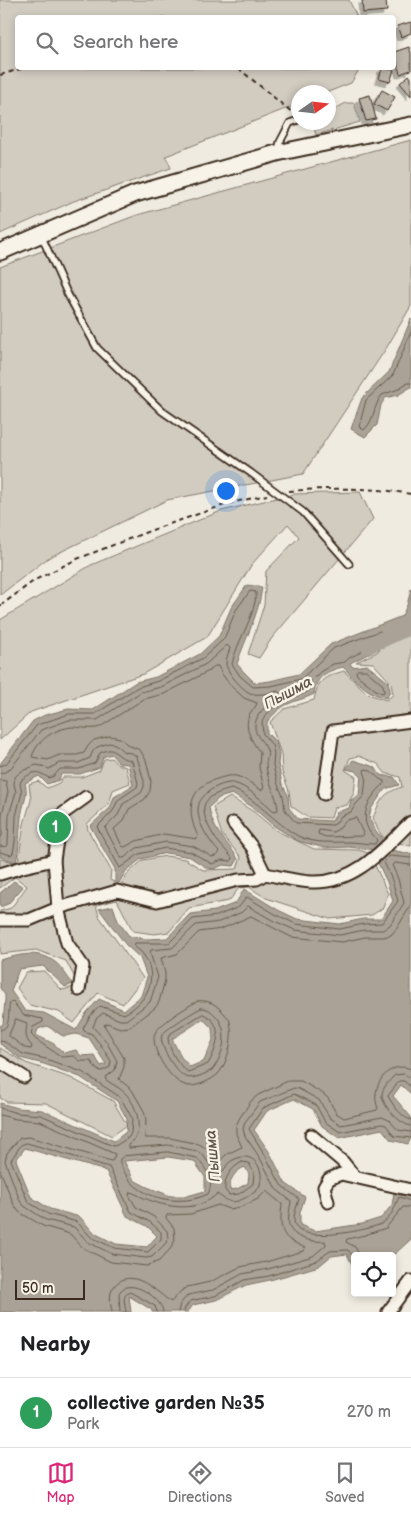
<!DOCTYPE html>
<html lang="en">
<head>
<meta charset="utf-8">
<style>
	body { margin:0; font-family:"Balsamiq Sans",sans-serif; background:#f6f6f6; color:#202124 }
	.controls { position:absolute; right:15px; bottom:15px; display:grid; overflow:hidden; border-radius:5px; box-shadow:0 2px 8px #0003 }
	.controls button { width:45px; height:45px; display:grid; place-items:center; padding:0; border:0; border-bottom:1px solid #e0e0e0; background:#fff; color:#202124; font:25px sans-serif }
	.compass { position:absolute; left:291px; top:85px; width:45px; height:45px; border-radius:50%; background:#fff; box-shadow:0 2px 8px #0003; rotate:76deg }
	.scale { position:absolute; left:15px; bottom:12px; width:70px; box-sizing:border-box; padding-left:5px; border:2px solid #3b2a1e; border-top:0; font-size:14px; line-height:18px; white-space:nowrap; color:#3b2a1e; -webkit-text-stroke:4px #f7f3e8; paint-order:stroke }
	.you { position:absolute; left:225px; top:490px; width:18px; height:18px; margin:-12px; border:4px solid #fff; border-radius:50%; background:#1a73e8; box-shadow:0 0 0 8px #1a73e833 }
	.badge { display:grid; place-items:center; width:32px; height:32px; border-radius:50%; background:#db2777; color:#fff; font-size:16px; font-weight:700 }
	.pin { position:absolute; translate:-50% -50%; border:2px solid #fff; box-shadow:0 1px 5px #0006 }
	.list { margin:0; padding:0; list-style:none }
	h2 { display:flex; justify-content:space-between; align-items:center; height:65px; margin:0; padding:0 20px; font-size:21px }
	h2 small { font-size:16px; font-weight:400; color:#757577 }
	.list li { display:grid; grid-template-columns:32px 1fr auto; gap:15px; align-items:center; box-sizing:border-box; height:70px; padding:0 20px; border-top:1px solid #e0e0e0 }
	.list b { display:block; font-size:19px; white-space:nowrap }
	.list p { margin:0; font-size:16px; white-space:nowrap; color:#757577 }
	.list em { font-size:16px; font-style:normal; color:#757577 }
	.icon { flex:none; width:28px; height:28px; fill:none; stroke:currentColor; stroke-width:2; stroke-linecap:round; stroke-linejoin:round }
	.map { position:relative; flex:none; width:411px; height:1312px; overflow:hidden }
	.search { position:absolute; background:#fff; box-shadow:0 2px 8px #0003; left:15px; right:15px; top:15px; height:55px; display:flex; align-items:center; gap:12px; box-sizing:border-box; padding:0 18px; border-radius:5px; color:#757577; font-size:19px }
	.sheet { height:135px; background:#fff }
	nav { display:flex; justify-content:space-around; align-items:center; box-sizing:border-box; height:70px; border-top:1px solid #e0e0e0; background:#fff; font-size:14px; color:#757577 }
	nav a { display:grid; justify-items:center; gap:2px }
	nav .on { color:#db2777 }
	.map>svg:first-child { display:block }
	.green { fill:#d1cbc0; stroke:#867a6f }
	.water { fill:#aaa296; stroke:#7e7266; fill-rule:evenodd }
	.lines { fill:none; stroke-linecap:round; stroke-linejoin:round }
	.shore { stroke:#675a4e; stroke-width:1 }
	.river { stroke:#aaa296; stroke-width:16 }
	.building { fill:#bdb5aa; stroke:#3b2a1e; filter:url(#shadow) }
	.lane-casing { stroke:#3b2a1e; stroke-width:9 }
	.street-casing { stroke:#3b2a1e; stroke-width:15 }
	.secondary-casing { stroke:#3b2a1e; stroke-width:19 }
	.path { stroke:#3b2a1e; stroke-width:2; stroke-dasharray:5 4; stroke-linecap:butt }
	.lane { stroke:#f7f3e8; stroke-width:5.5 }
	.street { stroke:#f7f3e8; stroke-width:11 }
	.secondary { stroke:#f7f3e8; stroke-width:15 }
	.labels { text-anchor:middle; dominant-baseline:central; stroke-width:5; stroke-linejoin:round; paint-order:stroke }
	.water-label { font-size:15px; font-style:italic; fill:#625448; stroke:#f7f3e8 }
</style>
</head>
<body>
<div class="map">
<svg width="411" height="1312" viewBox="0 0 411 1312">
	<defs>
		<filter id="shadow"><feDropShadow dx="-4" dy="4" stdDeviation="0" flood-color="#0004"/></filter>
	</defs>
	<rect width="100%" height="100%" fill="#efebe0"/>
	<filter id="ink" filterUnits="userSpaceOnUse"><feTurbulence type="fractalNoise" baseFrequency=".02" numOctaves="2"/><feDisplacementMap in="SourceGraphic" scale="10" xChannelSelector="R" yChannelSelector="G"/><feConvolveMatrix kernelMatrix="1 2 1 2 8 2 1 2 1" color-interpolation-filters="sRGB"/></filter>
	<g filter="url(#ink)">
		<g class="green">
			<polygon points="0,0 349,0 357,17 18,18 18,68 360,68 351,83 328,92 298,92 298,104 166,156 171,168 74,201 0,234"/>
			<polygon points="346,103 354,103 360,122 316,135 313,123 328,122 329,112"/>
			<polygon points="411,140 411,306 387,347 303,474 167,500 48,558 0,595 0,267 137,215"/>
			<polygon points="360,492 373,519 272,638 259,658 248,654 264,605 266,571 299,537 288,524 252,564 207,637 143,674 31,712 0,740 0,620 91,565 221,511 294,494"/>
			<path d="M411,631V846L395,842L375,865L388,894L383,908L372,915L330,919L266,898L249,887L239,888L229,901L189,908L169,932L154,934L133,931L117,900L96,905L99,916L143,978L123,1004L98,993L74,1023L59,1012L29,1005L17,988L26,972L44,971L62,990L74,987L75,978L66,961L36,950L0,954V911L11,908L27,886L15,877L0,888V859L18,863L24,824L31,800L29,784L38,781L47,788L59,783L63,777H82L100,770L104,759L111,758L118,764L126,767L130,783L113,790L109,804L87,824L88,830L111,870L110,880L120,885L129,872L143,860L166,856L185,859L203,870L237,869L241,857L222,835L213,807L230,797L254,812L277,831L314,849L359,850L371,854L385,840L378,830L373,818C380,800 383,793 402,787L400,777L385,773L378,764L359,756L350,758L345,770L356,777L354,793L347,805L334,808L331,818L307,817L291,806L289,791L282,772L281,754L270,722L284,709L314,700C318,679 324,677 344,671L368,694L386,700L393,695L391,683L373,663L356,662L377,652L392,637Z"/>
			<polygon points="0,1048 26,1063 71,1078 113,1101 127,1125 112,1136 46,1103 7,1102 0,1098"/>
		</g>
		<g class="water">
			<polygon points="411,319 411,387 398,395 385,398 381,405 377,425 365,437 351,429 362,398 389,372"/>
			<path d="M247,585L262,587C259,615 245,638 237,664L244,672L255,683L270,681L299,674L331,644L402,616L407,605L411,589V628L389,635L376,650L350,663L352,667L367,665L388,682L390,690L387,698C374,696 364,688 354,679C350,676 348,671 343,667C327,671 316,676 314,694C305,699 296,700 288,704C279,708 273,715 267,722V733L276,742L279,754L278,764L282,784L288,795L289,808L298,819L332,821L337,812L349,808L351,800L359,795L361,776L355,771L346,769L353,760L375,767L380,775L394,777L399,785L385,789L371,809L369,818L376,832L382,837V845L376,850L349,847L325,848L298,841L274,826L251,806L232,794L219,798L209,807C214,835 225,837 238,859L234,866L223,865L214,869L207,868L190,857L166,853L141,859L126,871L119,883L115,881V869L90,826L110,808L114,797L133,785L128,764L119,763L111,754L103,757L100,767L80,774H61L59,780L47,784L39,776L25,783C29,796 22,805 21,818C19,834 20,845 16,862L0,857V764L33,721L45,715L68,709L93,710L136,682L156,677L200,654L219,636L231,608Z"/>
			<path d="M386,849L411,854V1094L401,1085L393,1096L411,1117V1138L408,1144L391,1140L382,1129L339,1138L322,1126L313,1109L294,1099L267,1111L254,1130L270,1153L285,1183L305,1197L300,1212V1225L315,1231L362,1224L381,1218L392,1205L395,1187L411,1197V1239L396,1253L391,1256H355V1271L347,1254L331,1256L319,1266L270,1280L246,1285L216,1300L193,1305L188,1312H152V1310L129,1296L131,1312H0V1103L18,1108L42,1110L114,1141L126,1132L127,1119L117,1101L80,1077L44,1064L20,1058L0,1044V1026L3,1024L5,1000V995L0,988V960C18,955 38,949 55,962C62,967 67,977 73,984L65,987L43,966L19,969L11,991L25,1011L44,1013L76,1030L87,1012L99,999L124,1010L141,996L147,977L140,958L126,945L99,909L113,906L118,921L129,936L147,939L167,938L190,914L215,911L236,903L244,889L278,910L297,919L340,924L363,919H381L393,901L387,882L378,863ZM203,1019L212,1028L213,1040L204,1061L190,1067L181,1057L172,1039ZM47,1026L63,1036L76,1034L89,1038L106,1064L101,1066L94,1055L81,1056L76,1050L64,1053L54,1044L36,1035L38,1029ZM25,1148L106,1171L127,1216L147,1226L157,1236L147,1247L116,1244L94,1233L80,1217L50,1209L31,1197L16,1160ZM168,1157L194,1161L205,1177V1191L187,1196H171L147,1187L134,1180L124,1161ZM245,1167L249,1174L248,1183L237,1189L230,1190C229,1179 235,1171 245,1167Z"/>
			<polygon points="14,881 23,887 8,904 0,907 0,893"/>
		</g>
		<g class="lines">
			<g class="shore">
				<path d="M411,332L393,375L366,400L359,427L364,430C375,420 373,406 382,395L396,390L407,383H411"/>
				<path d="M215,666H218L222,674L231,686L244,698L257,703C256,707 253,709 250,713C243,727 251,741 260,752L259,767L264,788L261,790C253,785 245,778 236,776C230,775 223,777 217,779C188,787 186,813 198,836L197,839L164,834L136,841L125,847L122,846L114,829L124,820L129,809L145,799L150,791L151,781L146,760L140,750L128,745L120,738L110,736L94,740L88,746L84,753L77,755H59L48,760L32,757C37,740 54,729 72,727C81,727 91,730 100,727L144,699L164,694L209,671Z"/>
				<polygon points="358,670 366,670 383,685 384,692 382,693 376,690 357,675 356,672"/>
				<path d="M0,766L6,764L37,725L69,714H95L138,687L158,681L203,658L224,639L236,610L250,591L256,592C256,616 237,640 232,664L240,676L253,687L271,686L301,679L334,648L380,631L383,632L379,640L373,646L349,658L345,662L333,664L320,672L311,681L308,691C301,696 293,696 285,699C276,704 266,713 262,722L263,734L272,745L274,754L273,765L278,785L283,796L285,810L296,823L333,825L336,823L341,816L351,812L356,804L364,796L366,777L364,771L365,769C374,770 375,778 384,781V784C366,800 356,822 377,840L375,844C366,844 357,842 348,842C331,842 314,844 298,836C277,825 252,794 231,789C222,792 207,795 204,806C202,816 212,835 219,843C223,848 228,852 232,858L231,861L222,860L212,864L191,852L165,848L139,854L120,868L97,827L113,811L118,800L137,787L138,783L132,761C128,759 123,759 120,756C111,749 111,748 100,753L95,763L79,769H60L54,776L49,778C36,770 35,771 22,779L20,784L22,792L16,816L15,842L13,853L11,855L0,852"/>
				<path d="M0,773L5,772L10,769L41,730L69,720H97L141,692L161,687L206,664L227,645L230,648C229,652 226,658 226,663C226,672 243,690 250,693C258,696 270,693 278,691L280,693C275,702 261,707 257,718C250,734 263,739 267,750C269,755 266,760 266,765C267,781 277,794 278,810L274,811C265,803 246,785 233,783C226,782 214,787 208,792C205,795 200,799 199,804C194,819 209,841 219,852L218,855L212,857L193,846L166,842L137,848L124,858H121L105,828L118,815L123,804L141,793L144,787V781L137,757L132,753L124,752L115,744L109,743L97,747L93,751L90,758L78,763H59L49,769L42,766L36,765L20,772L15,777L14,784L16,792L9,815L8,845L6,847L0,846"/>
				<polyline points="0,780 6,781 8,792 2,814 2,836 0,838"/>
				<polygon points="356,818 363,833 362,836 326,837 318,834 319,830 333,832 340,828 345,821"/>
				<path d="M411,905L397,928L391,935L383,937H365L342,942L291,937L251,916L221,929L199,932L177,954L161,958L165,973V980L159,1002L155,1008L130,1027L120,1028L107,1023L104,1025L124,1058V1067L119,1079L132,1090L144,1111L146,1120L145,1138H170L199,1144L207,1149L218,1162L227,1154L242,1147L236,1134V1126L239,1119L251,1101L258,1095L288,1081H301L322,1093L328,1098L336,1113L344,1118L377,1110L378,1108C369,1088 388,1059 411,1069"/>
				<path d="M198,1001C206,1000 212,1002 219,1008C222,1011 226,1015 229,1019C235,1034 228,1063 218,1074C212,1080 198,1086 190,1086C172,1086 149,1048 155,1033C158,1025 189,1005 198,1001Z"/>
				<path d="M201,1008C207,1008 210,1010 215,1015C230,1029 224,1055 212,1070C205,1074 193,1080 186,1077C176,1074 158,1044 162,1035C164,1030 196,1010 201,1008Z"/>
				<path d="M203,1014C226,1023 217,1049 208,1064L188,1072C178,1065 169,1050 168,1038L170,1034Z"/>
				<path d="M16,1019L27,1023C26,1033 24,1038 32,1046L31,1049L25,1048L9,1036Z"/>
				<path d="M0,1030C12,1028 7,1013 10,1003L13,1002L23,1015L43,1019V1022L33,1027L31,1034C34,1040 55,1052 62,1057L74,1056L80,1061H91L97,1070L102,1071L110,1067L111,1061L100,1044L92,1034L84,1031L83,1028L91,1015L100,1006L124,1014C147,1003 160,977 143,954C141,951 137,949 134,946L135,943H169L193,919L217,916L239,907L247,897L275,914L296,924L340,929L364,924L382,923L398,901L392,880L384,862L390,856L411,858"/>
				<polyline points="0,1041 5,1042 23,1054 46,1059 82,1072 120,1097 132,1118 131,1133 129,1137 117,1145 113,1146 41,1115 17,1113 0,1108"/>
				<path d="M411,1078L404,1074L395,1075C390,1080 382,1088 382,1095C382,1106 401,1125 411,1126"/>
				<path d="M411,1087L404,1081H399L388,1096C392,1104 402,1118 411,1120"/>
				<path d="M0,1115L16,1119L40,1121L115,1154L113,1160L111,1161L29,1137L20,1138L7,1153L5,1161L20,1201L24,1206L46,1220L74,1227L88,1242L112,1254L146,1258L152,1257L166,1243L168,1237L167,1231L154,1217L136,1207L129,1195L130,1192C135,1193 139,1196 144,1198C168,1208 197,1213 217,1194C227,1201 232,1205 245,1198C249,1195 255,1193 258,1189C267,1174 256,1148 233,1160C225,1164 224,1173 218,1177L203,1155L197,1151L168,1145L129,1148V1145C145,1133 138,1106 125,1093C119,1087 111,1084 105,1079L106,1077L115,1070L117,1061L106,1041L93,1027L96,1019L103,1013L120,1020H126L150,1002L158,977L150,953L151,950L172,948L196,925L219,922L242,912L248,906L272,920L295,930L340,935L364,930H383L390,925L404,903L398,879L392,865L395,863L411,865"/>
				<path d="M411,1138L394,1136L386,1125L382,1124L340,1132L325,1122L316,1105L294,1094L263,1108L249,1129L265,1155L281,1185L299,1199C297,1207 292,1216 295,1225C301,1244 371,1230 383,1223C392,1217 395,1206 399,1197L411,1201"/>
				<polygon points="27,1143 109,1167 131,1212 150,1222 161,1232 161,1239 148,1252 114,1248 91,1237 77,1222 48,1214 28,1202 11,1160 21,1145"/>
				<path d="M168,1152L197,1158C206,1169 215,1180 208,1194C182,1207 139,1200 125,1173C122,1168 119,1165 120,1159L124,1156Z"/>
				<path d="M242,1162L249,1163L254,1173L253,1184L239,1194L229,1195L225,1190C224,1177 231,1168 242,1162Z"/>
				<path d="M0,1170L14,1205L19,1212L43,1226L70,1234L83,1248L111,1262L147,1266L159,1261L171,1248L175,1240L174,1228L166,1218L167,1215L191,1214L218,1205L229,1209L241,1207L258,1199L266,1191L282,1204C281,1216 278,1232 290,1240C294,1243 300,1245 305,1248L303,1251L266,1262L240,1267L210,1282L187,1287L181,1291L171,1302C158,1293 135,1268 117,1283C108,1291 110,1302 112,1312"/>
				<polyline points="360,1256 355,1247 346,1242 347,1239 365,1235 386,1228 403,1207 411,1207"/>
				<path d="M120,1312L119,1293C129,1275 163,1299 163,1312"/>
				<path d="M126,1312C125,1304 121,1295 130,1292L155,1306L157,1312"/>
				<path d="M178,1312L180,1304L188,1295L213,1290L242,1274L268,1269L313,1256L326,1245L325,1241C316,1242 310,1241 302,1238C283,1230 289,1217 291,1201L276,1189L260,1158L245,1136L243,1129L245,1122L260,1102L294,1088L299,1089L319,1100L330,1118L341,1125L382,1117L389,1120L398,1130L411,1132"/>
				<polyline points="184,1312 185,1308 190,1301 215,1296 244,1280 269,1276 316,1261 330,1251 348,1250 355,1259"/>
			</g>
			<polyline class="river" points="368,646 411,626"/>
		</g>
		<g class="building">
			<polygon points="362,0 386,0 387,11 363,13"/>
			<polygon points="411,22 411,33 401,37 397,26"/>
			<polygon points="409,47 411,53 411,70 400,74 394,52"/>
			<polygon points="382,68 394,70 390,82 379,79"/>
			<polygon points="409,75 411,78 411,96 400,83"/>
			<polygon points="382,90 395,97 387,111 374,104"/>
			<polygon points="370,95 376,119 366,121 359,98"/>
		</g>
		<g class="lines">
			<g class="lane-casing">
				<g id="lane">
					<polyline points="278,151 280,142 290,123 298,120"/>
					<polyline points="41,235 67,293 97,348 162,411 251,473 303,512 349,564"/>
				</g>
			</g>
			<g class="street-casing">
				<g id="street">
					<polyline points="324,794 333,731 411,721"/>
					<polyline points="233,823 252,847 265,874"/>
					<polyline points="0,874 23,867 54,860"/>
					<path d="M0,920H29L58,908L117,891L157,901L238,880L257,879L265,874C281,877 299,882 315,882C357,882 384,848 411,822"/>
					<polyline points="79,990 83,966 67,943 58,908 54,860 61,815 86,797"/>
					<polyline points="0,1062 24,1077"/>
					<polyline points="311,1135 343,1162 355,1177"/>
					<polyline points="328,1202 324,1187 329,1179 341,1174 411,1190"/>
					<polyline points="388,1312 411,1281"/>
				</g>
			</g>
			<g class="secondary-casing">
				<polyline id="secondary" points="0,252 135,194 277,153 411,125"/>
			</g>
			<g class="path">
				<polyline points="238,68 293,113"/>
				<polyline points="0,75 24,68"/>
				<path d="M289,491C330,488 370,487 411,494"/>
				<polyline points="0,606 35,580 77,559 152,530 230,503 267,495"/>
			</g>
			<use href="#lane" class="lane"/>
			<use href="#street" class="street"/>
			<use href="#secondary" class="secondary"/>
		</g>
	</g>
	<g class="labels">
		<g class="water-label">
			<text transform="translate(288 693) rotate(-28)">Пышма</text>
			<text transform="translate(213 1156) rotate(-95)">Пышма</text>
		</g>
	</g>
</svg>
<div class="controls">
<button><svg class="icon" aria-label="locate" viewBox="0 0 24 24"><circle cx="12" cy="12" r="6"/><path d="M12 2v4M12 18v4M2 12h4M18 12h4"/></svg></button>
</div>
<svg class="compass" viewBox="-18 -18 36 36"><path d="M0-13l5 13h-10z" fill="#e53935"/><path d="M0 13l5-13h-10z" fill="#757577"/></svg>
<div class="scale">50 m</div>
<div class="you"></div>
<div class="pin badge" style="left:55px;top:827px;background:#2e9e5b">1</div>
<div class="search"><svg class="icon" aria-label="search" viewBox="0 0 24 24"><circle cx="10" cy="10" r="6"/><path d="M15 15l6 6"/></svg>Search here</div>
</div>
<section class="sheet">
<h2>Nearby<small></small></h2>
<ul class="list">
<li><span class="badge" style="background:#2e9e5b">1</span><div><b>collective garden №35</b><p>Park</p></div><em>270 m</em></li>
</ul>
</section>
<nav>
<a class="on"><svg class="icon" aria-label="map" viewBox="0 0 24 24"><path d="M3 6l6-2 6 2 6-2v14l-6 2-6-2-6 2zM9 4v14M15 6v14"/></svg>Map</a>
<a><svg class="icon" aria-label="directions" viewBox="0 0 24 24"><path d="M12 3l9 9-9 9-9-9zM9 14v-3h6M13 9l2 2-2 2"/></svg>Directions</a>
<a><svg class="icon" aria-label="saved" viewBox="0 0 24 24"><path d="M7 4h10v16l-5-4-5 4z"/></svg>Saved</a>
</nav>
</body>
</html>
